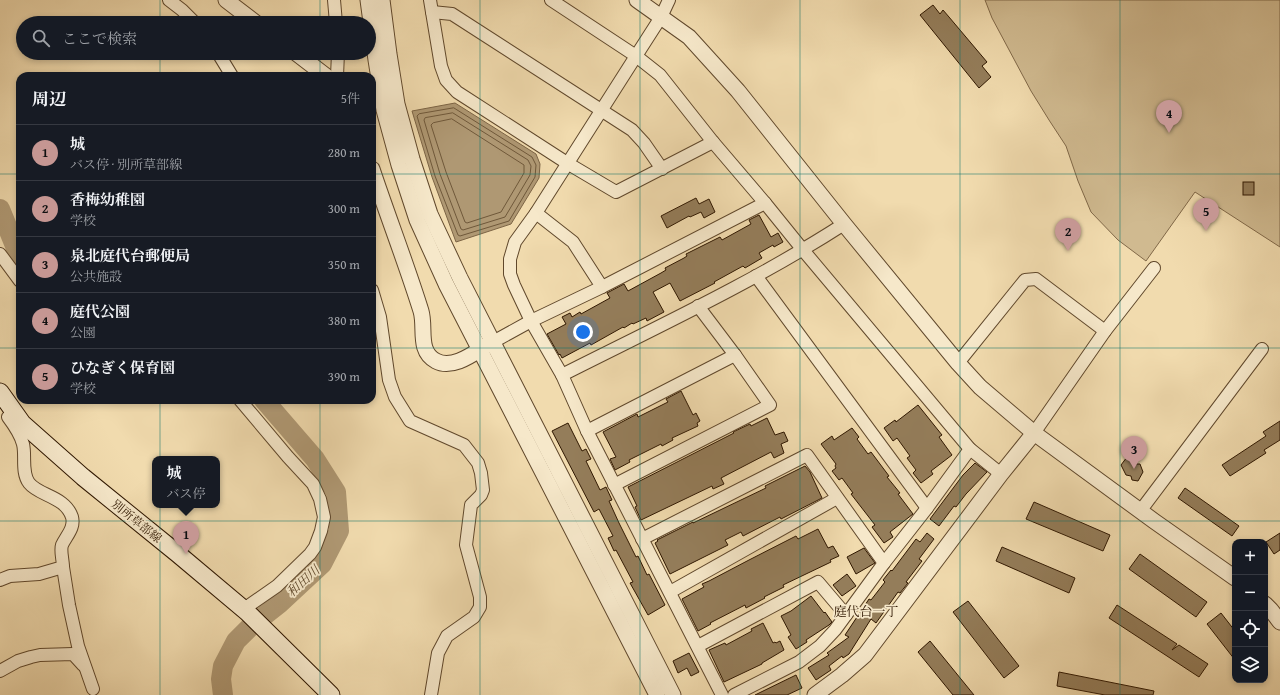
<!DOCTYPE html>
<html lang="ja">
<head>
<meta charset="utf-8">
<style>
	body { margin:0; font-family:"Gentium Book Plus","Noto Serif JP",serif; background:#242831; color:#f1f3f6 }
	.controls { position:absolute; right:12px; bottom:12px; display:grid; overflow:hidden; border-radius:8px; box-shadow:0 2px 6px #0003 }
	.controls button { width:36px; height:36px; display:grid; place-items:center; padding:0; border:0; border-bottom:1px solid #363941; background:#171b24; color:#f1f3f6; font:20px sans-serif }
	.you { position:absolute; left:583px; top:332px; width:14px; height:14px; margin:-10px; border:3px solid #fff; border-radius:50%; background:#1a73e8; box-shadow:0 0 0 6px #1a73e833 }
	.badge { display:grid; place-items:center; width:26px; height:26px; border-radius:50%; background:#c59692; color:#111; font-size:13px; font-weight:700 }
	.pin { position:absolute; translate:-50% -33px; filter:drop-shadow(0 1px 2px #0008) }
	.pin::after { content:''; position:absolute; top:21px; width:14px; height:12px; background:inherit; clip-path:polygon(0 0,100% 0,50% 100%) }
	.popup { position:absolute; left:152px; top:456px; width:68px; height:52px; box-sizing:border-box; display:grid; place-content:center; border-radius:8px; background:#171b24; filter:drop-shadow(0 1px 3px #0005); font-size:13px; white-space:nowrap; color:#9ea1a6 }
	.popup b { font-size:15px; color:#f1f3f6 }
	.popup::after { content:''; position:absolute; left:50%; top:100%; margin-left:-8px; border:8px solid transparent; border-top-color:#171b24 }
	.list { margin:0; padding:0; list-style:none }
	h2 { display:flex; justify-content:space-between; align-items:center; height:52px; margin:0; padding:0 16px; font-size:17px }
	h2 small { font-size:13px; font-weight:400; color:#9ea1a6 }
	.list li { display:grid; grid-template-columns:26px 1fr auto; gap:12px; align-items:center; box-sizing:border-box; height:56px; padding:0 16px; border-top:1px solid #363941 }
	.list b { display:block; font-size:15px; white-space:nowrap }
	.list p { margin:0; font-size:13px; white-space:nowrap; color:#9ea1a6 }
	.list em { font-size:13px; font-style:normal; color:#9ea1a6 }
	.icon { flex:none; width:22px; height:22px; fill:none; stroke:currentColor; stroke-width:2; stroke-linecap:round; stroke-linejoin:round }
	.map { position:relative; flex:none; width:1280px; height:695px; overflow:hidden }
	.search { position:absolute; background:#171b24; box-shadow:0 2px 6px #0003; left:16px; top:16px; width:360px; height:44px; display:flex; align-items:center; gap:10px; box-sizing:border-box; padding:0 14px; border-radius:22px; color:#9ea1a6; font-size:15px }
	.panel { position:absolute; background:#171b24; box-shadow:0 2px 6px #0003; left:16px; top:72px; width:360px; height:332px; border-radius:12px }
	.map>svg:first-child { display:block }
	.green { fill:#d0ba90; stroke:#806848 }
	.water { fill:#af9873; stroke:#7c6445 }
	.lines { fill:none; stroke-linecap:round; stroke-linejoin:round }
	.shore { stroke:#6f583a; stroke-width:1 }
	.river { stroke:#af9873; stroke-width:20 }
	.building { fill:#947d5a; stroke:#2f1700 }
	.minor-casing { stroke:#60482c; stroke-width:14 }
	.tertiary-casing { stroke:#60482c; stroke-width:17 }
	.secondary-casing { stroke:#2f1700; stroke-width:19 }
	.minor { stroke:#f6e8ca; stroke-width:12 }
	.tertiary { stroke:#f6e8ca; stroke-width:15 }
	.secondary { stroke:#f6e8ca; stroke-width:17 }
	.grid { fill:none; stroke:#0f766e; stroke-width:1; stroke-opacity:0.55 }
	.labels { text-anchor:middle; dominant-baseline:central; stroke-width:3.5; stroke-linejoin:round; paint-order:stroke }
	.street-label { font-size:12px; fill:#2f1700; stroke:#f6e8ca }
	.water-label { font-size:13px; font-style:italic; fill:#624b2e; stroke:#f6e8ca }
	.neighbourhood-label { font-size:13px; fill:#2f1700; stroke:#f6e8ca }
</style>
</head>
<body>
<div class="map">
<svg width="1280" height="695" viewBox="0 0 1280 695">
	<rect width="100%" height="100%" fill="#f1dbae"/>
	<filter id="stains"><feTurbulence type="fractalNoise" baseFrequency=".005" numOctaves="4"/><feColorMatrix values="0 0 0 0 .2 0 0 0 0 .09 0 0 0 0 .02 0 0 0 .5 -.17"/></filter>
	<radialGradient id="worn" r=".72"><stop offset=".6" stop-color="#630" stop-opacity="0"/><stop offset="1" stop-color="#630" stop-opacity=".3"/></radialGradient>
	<polygon class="green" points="985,0 1280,0 1280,247 1195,192 1146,261 1118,240 1091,212 1078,181 1066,146 1049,120 1031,91 992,18"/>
	<polygon class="water" points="455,103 536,154 540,164 539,178 511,224 456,242 432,177 412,111"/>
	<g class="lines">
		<g class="shore">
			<polygon points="454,108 532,157 536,165 535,177 509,221 460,236 458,235 435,176 417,116 419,114"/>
			<polygon points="453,113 528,160 531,166 530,175 505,217 463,230 461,229 440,174 424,120 425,118"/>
			<polygon points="452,119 524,165 524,173 501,212 467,223 465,222 446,172 431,125 433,123"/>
		</g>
		<g class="river">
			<polyline points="0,209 20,258"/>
			<polyline points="223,695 221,679 223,666 236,641 251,626 279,604 322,564 339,531 336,492 315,459 264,400"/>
		</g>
	</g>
	<g class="building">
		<polygon points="933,5 940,14 943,10 949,17 987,62 982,66 991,77 979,88 920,15"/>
		<rect x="1243" y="182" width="11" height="13"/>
		<polygon points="696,198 699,204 709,199 715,212 704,218 701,212 690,217 689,216 667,228 661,216"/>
		<polygon points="759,215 771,237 778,233 783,242 774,247 773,245 759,253 762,258 745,268 743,266 714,282 715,283 680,301 670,283 653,292 664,312 647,321 646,318 633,324 632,323 624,328 623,327 591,345 590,343 562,358 560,354 559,355 547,334 566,324 562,317 570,313 572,317 580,312 581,314 610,298 607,293 624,284 628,291 661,273 666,270 665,268 684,258 687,256 686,254 720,237 722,240 751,224 749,220"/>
		<polygon points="681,391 693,415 696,413 700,421 697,423 698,426 672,438 673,440 662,446 661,444 629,460 630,462 615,470 610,459 616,457 603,432 637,414 638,417 668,402 666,399"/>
		<polygon points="918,405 942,435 939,437 952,455 931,471 933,474 921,483 913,473 916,470 907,458 910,456 897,438 893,441 884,428 895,420 896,422"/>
		<polygon points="767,418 775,435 784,432 788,441 781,444 784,453 774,458 771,452 721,478 724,484 713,489 712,486 641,520 635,507 637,506 628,487 734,433 733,432 750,424 751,426"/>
		<polygon points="1280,421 1280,440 1264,450 1266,453 1230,476 1222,465 1266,436 1263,432"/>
		<polygon points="568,423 582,451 586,449 591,459 586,461 600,490 606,487 612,500 609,501 619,523 636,557 638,556 647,575 649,574 665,605 648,615 630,583 633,582 616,550 614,551 608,538 613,536 599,509 594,512 552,431"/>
		<polygon points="852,428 859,437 857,439 868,454 871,452 889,476 887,477 900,493 898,494 913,514 890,532 893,537 884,543 872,527 875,525 851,494 853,493 842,478 839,480 832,471 836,468 835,466 836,464 821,444 832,436 834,440"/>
		<polygon points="1127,457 1132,457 1135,464 1140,464 1143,472 1138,481 1132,480 1131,476 1126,475 1121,465"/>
		<polygon points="975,463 987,472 966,494 956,507 954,506 939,526 930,519 963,475"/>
		<polygon points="805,466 810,472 822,498 781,519 780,517 743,536 741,532 725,540 728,545 670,574 655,543 658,541 657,540 693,522 693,523 766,488 765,486"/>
		<polygon points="1185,488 1239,526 1232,536 1178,498"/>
		<polygon points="1034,502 1110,535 1103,551 1026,519"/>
		<polygon points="818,529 828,548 833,546 839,556 830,560 831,562 783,585 784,587 764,597 765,598 746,608 745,605 710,623 711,624 698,631 682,599 704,587 702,584 709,581 749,560 796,536 798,539"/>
		<polygon points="927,533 934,539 919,559 922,561 906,582 908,583 900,593 898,592 876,623 871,619 849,654 843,658 842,656 829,666 831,670 816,680 808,668 829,655 827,653 849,637 845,635 869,599 871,600 885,582 883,580 891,570 892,571 916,539 920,542"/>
		<polygon points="1280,533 1280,550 1274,554 1266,542"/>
		<polygon points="1002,547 1075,578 1069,593 996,561"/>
		<polygon points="864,548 875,563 856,574 847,557"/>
		<polygon points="1140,554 1207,602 1196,617 1129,569"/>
		<polygon points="847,574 856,586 842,596 833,585"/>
		<polygon points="811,596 824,613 825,612 832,622 829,625 806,640 807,642 796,649 788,637 791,635 781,616 791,611"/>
		<polygon points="968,601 1019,666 1004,678 953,612"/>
		<polygon points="1117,605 1177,644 1172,650 1179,645 1208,664 1199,677 1109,618"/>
		<polygon points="1221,613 1235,631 1235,660 1207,624"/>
		<polygon points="763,623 773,643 775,642 776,643 780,641 784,650 762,663 762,664 724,682 709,650 725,643 726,645 752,631 751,629"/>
		<polygon points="930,641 974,695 953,695 918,652"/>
		<polygon points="689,653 699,672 691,676 687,668 678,673 673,661"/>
		<polygon points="1059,672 1154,691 1153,695 1105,695 1057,686"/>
		<polygon points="796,675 802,688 787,695 755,695"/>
	</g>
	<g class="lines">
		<g class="minor-casing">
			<g id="minor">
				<polyline points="169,0 182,10 195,23"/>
				<polyline points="334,0 336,23"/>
				<polyline points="430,0 441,66 446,80 457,92 567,163 616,192 713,142"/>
				<polyline points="551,0 636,56 660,75 713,142 765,203 803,250 970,449 1001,474"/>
				<polyline points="669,0 661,17 636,56 536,213 515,242 510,259 510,274 514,285 531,321 562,375 587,431 722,695"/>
				<polyline points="432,12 452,14 632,130 644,143 662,169"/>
				<polyline points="218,53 232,76"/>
				<polyline points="337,76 338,53"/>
				<polyline points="536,213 573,242 602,287"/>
				<polyline points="0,254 20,281"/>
				<polyline points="756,276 927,508"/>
				<polyline points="372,290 380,317 389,380 395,397 410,421 464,445 478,463 481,473 483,490 481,495 471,505 466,545 480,597 480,607 474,617 447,636 438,653 431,695"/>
				<polyline points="493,342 531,321 602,287 765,203"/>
				<polyline points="958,363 1025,280 1036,279 1105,331"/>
				<path d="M562,375C657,327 754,282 844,224"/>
				<polyline points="240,400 288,457 313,484 320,499 324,517 321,531 315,547 310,554 277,586 244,609"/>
				<polyline points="587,431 735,355"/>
				<polyline points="1034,433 1105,331 1154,268"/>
				<polyline points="614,485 770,405 735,355 698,306"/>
				<polyline points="1141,510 1262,349"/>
				<polyline points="642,539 807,455 884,563"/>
				<polyline points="63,567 69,605 78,646 93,689"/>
				<path d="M0,580L10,576L39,574L63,567C63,560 60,551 62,545C66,536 75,528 72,517C65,496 39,496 29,483C21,472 26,456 23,444C20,433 14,425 8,417"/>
				<polyline points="670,592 837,498"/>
				<polyline points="698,646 818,582 846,615"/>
				<polyline points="0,671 18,661 31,657 40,655 73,654 83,665"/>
				<polyline points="734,695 799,662 820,646 835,630 884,563 927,508 970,449"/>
			</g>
		</g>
		<g class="tertiary-casing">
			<g id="tertiary">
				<polyline points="226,0 256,23"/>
				<polyline points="368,0 376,60 384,110 399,165 417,220 446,284 657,695"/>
				<polyline points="382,0 389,54 397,104 412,159 430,214 460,278 673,695"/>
				<polyline points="637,0 689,37 738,91 844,224 958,363 980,387 1034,433 1154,521 1235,578"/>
				<polyline points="296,53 326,76"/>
				<path d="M372,169C388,217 406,263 421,311C426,328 417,351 436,361C453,370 474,353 489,344"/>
				<polyline points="1265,604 1271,610 1280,622"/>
				<polyline points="815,695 842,675 865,655 1001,474 1034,433"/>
			</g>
		</g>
		<g class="secondary-casing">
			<polyline id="secondary" points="0,392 22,423 83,477 178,554 247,612 331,695"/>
		</g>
		<use href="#minor" class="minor"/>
		<use href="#tertiary" class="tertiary"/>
		<use href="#secondary" class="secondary"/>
	</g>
	<path class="grid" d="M160,0V23M320,0V23M480,0V695M640,0V695M800,0V695M960,0V695M1120,0V695M160,53V76M320,53V76M0,174H20M372,174H1280M0,348H20M372,348H1280M160,400V695M320,400V695M0,521H1280"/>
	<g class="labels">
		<g class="street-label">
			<text transform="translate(137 521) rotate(39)">別所草部線</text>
		</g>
		<g class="water-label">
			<text transform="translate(303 581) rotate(-42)">和田川</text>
		</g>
		<g class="neighbourhood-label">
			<text x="866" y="611">庭代台一丁</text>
		</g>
	</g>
	<rect width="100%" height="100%" filter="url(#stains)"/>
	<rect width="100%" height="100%" fill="url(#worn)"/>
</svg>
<div class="controls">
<button>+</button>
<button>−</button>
<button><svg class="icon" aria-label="locate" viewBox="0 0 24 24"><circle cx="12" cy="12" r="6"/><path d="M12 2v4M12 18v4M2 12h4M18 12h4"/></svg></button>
<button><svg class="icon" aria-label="layers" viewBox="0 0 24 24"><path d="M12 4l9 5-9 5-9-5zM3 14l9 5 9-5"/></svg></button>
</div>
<div class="you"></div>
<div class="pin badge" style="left:186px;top:554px">1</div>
<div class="popup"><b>城</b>バス停</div>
<div class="pin badge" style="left:1068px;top:251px">2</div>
<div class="pin badge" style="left:1134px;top:469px">3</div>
<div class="pin badge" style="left:1169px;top:133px">4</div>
<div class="pin badge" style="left:1206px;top:231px">5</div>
<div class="search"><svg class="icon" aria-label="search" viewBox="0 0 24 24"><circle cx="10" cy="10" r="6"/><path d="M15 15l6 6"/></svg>ここで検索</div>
<section class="panel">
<h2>周辺<small>5件</small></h2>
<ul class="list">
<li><span class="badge">1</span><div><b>城</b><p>バス停 · 別所草部線</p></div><em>280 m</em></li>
<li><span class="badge">2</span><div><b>香梅幼稚園</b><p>学校</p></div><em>300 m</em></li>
<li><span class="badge">3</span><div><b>泉北庭代台郵便局</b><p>公共施設</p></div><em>350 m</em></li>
<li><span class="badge">4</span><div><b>庭代公園</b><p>公園</p></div><em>380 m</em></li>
<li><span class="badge">5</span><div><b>ひなぎく保育園</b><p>学校</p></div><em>390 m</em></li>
</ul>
</section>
</div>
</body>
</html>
